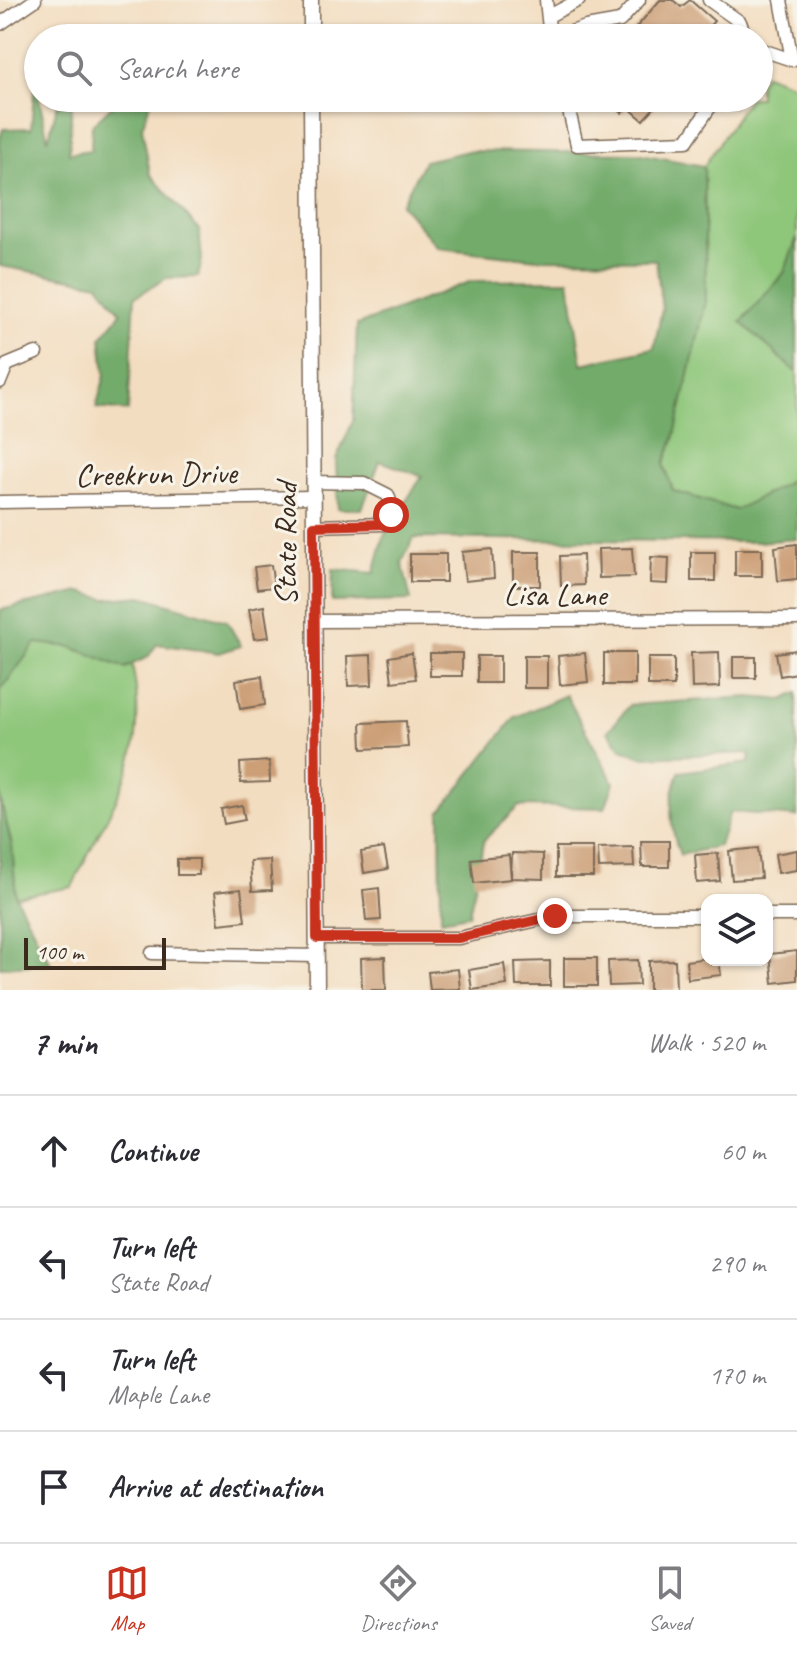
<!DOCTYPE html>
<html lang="en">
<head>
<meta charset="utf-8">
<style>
	body { margin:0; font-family:Caveat,sans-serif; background:#f2f2f3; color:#2b2b33 }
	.controls { position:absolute; right:24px; bottom:24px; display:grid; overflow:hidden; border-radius:16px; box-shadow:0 2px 6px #0004 }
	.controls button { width:72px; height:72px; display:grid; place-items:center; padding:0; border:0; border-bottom:2px solid #e1e1e2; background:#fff; color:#2b2b33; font:40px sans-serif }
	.scale { position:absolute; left:24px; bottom:20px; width:142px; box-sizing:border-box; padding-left:8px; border:4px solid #3b2a1e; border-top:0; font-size:22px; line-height:28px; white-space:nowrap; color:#3b2a1e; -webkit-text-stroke:6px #f7f3e8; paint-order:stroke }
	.stop { position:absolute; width:24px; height:24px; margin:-18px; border:6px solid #c8321e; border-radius:50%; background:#fff }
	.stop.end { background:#c8321e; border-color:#fff; box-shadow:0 2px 8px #0008 }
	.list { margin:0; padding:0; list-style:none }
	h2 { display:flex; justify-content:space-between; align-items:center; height:104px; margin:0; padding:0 32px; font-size:34px }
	h2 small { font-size:26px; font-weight:400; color:#7c7c81 }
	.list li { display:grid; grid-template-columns:52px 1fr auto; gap:24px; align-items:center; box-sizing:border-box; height:112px; padding:0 32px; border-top:2px solid #e1e1e2 }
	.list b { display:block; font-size:30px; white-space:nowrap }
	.list p { margin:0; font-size:26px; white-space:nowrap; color:#7c7c81 }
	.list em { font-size:26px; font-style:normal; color:#7c7c81 }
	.icon { flex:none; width:44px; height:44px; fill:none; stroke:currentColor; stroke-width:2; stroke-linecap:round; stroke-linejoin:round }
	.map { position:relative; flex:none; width:797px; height:990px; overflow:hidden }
	.search { position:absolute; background:#fff; box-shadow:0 2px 6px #0004; left:24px; right:24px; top:24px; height:88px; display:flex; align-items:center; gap:20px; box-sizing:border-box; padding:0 28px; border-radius:44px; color:#7c7c81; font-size:30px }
	.sheet { height:552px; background:#fff }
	nav { display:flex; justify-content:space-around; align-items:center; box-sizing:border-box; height:112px; border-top:2px solid #e1e1e2; background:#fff; font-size:22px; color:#7c7c81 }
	nav a { display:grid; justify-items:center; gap:4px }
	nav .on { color:#c8321e }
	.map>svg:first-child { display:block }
	.green { fill:#8ec67a; stroke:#64784c; stroke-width:2 }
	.forest { fill:#72ab6a; stroke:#566a44; stroke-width:2 }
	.building { fill:#cc9f77 }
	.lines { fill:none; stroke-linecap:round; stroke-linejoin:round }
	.minor-casing { stroke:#7b6957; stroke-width:15 }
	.major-casing { stroke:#7b6957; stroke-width:17 }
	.minor { stroke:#fff; stroke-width:12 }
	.major { stroke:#fff; stroke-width:14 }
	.route { stroke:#c8321e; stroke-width:10 }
	.labels { text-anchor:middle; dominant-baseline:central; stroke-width:6; stroke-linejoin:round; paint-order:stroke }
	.street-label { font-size:32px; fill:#3b2a1e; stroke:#f7f3e8 }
</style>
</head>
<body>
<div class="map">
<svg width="797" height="990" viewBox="0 0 797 990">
	<rect width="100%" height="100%" fill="#f7f3e8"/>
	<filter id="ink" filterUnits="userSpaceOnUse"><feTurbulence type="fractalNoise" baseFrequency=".0125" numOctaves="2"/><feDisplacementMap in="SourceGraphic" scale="16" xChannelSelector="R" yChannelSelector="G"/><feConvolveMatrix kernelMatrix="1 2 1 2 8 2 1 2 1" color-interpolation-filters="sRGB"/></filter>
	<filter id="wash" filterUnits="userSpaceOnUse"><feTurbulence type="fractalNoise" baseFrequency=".006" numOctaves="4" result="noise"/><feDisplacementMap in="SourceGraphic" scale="32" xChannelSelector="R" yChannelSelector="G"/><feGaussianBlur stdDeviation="1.8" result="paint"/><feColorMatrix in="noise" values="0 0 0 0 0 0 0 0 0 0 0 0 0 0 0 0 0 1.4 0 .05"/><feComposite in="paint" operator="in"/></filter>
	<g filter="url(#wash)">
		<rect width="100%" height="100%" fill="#f3ddc0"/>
		<g class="green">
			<polygon points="765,74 797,86 797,238 784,273 742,322 797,373 797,472 787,483 736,510 673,491 664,464 674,439 706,301 704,166 749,98 759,98 759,82"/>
			<path d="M36,642L71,647L125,668L132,665C153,762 110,804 72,887L16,897L12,846L0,798V691Z"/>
		</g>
		<g class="forest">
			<polygon points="35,79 48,140 57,106 72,100 69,153 91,150 92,125 120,98 152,98 142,127 150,174 199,230 202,260 198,277 167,278 135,297 128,411 96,408 105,375 101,337 121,313 99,284 0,266 0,138 3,129 31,128"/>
			<polygon points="468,151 636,153 704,166 706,301 674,439 664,464 673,491 736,510 787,483 797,472 797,539 756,542 414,538 402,562 411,600 332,602 333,569 374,573 384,536 422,476 380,461 362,509 338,509 336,460 353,421 357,325 472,281 569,280 582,364 654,348 662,309 656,260 537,259 438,248 401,204 424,161"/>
			<polygon points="797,238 797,373 741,322 784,273"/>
			<polygon points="81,592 106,599 142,596 227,621 241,646 219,653 157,644 148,657 125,668 71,647 36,643 0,691 0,610"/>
			<path d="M797,693V817L730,812L719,846L680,855C669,825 668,802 679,772L749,763L750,753L642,757L621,749L608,731L630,705L749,697L783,700Z"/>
			<polygon points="566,695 614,783 605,808 519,806 484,840 469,915 441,920 440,812 515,717"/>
			<polygon points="0,798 12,846 16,897 51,964 0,967"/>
		</g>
		<g id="blocks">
			<g class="building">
				<polygon points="660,0 673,0 681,7 690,0 714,21 699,38 627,38"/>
				<polygon points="605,98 663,98 643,120 628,107 622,113"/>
				<polygon points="797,544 797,579 778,581 775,547"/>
				<polygon points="632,548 634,577 599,578 598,549"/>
				<polygon points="492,549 494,578 465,581 462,552"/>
				<rect x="735" y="549" width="27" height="27"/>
				<rect x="513" y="552" width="27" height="34"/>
				<rect x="691" y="552" width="24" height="29"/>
				<rect x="410" y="554" width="36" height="28"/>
				<polygon points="583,555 584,585 561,586 560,556"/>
				<polygon points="651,557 669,558 668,584 650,583"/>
				<polygon points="271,565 274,587 257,589 254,567"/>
				<polygon points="264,606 269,637 254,639 249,609"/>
				<polygon points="797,650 797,673 780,676 776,653"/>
				<polygon points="719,652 720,687 692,688 691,653"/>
				<polygon points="412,653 416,679 392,682 389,657"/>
				<rect x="430" y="653" width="32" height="23"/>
				<polygon points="585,653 588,682 560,685 558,656"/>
				<rect x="604" y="653" width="31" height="32"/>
				<polygon points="371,655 372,685 348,686 347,656"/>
				<rect x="477" y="656" width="23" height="27"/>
				<rect x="524" y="656" width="23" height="32"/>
				<rect x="733" y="657" width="23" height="21"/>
				<rect x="648" y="658" width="26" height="28"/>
				<polygon points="262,676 265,705 240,709 236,680"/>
				<polygon points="406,721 408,747 362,749 361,723"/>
				<polygon points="269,761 270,782 241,783 240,763"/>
				<polygon points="242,805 245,820 224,824 221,809"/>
				<polygon points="641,841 669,841 669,867 642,867"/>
				<rect x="556" y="847" width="37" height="30"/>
				<polygon points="633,847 634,867 599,868 598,848"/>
				<polygon points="384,848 388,869 364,873 361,852"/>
				<polygon points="758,848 761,878 732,880 729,851"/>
				<polygon points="797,850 797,870 778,873 775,854"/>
				<polygon points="512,853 543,854 543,879 511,878"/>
				<polygon points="718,853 720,881 697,883 695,855"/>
				<polygon points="509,855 511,879 474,883 471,859"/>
				<rect x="177" y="859" width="22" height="16"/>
				<polygon points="270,860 272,890 252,891 250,861"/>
				<polygon points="379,888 381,920 366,921 363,890"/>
				<polygon points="241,889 245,921 219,924 215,892"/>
				<polygon points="797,951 797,980 773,983 770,954"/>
				<polygon points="385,957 386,990 362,990 361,958"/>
				<rect x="564" y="958" width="33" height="28"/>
				<polygon points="707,958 719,960 721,975 688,979 686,961"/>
				<polygon points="638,960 639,985 609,986 608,961"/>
				<polygon points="675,960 676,990 649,990 649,961"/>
				<polygon points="550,961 550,986 516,986 515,962"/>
				<polygon points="504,964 507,985 472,990 469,970"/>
				<polygon points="458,969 460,989 430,990 428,972"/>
			</g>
		</g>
	</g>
	<g filter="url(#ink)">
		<use href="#blocks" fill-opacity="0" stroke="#7b6957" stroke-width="2"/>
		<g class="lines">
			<g class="minor-casing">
				<g id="minor">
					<polyline points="546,0 550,38"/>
					<polyline points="709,0 740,22 746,38"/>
					<polyline points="549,16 579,0"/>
					<polyline points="0,24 35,0"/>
					<polyline points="553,38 586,27 620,21 639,0"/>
					<polyline points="759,49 792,60 781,0"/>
					<polyline points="566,98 577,145 687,141 716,98"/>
					<polyline points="0,382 7,365 36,353"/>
					<path d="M313,482L364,483L388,495C392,506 393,515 384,524L314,526"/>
					<polyline points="0,502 313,497"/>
					<polyline points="314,621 797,619"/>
					<polyline points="767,915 797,915"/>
					<polyline points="317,938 459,938 555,916 707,916"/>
					<polyline points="152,953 317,956"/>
				</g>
			</g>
			<g class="major-casing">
				<g id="major">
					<polyline points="311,0 311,38"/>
					<polyline points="311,98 317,990"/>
				</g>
			</g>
			<use href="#minor" class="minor"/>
			<use href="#major" class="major"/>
		</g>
	</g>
	<g class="lines" filter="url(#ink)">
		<polyline class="route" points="391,515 384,524 314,526 317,938 459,938 555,916"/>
	</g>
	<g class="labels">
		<g class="street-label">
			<text transform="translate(156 474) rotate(-1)">Creekrun Drive</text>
			<text transform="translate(285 544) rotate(-90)">State Road</text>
			<text x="555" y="594">Lisa Lane</text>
		</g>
	</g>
</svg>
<div class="controls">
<button><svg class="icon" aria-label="layers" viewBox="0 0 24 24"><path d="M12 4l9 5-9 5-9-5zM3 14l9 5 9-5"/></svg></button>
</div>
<div class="scale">100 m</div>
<div class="stop" style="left:391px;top:515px"></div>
<div class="stop end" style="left:555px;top:916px"></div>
<div class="search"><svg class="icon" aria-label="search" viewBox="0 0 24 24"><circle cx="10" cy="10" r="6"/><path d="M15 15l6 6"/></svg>Search here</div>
</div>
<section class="sheet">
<h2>7 min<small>Walk · 520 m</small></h2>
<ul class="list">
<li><svg class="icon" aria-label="ahead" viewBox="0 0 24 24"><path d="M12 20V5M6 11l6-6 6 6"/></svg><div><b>Continue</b></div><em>60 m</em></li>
<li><svg class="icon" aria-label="left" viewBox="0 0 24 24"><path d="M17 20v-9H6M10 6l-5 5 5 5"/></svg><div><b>Turn left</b><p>State Road</p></div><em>290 m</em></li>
<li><svg class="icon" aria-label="left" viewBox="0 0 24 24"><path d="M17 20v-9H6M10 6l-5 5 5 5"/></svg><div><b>Turn left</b><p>Maple Lane</p></div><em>170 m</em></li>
<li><svg class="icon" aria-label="arrive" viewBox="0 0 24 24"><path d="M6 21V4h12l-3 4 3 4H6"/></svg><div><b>Arrive at destination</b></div></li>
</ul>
</section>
<nav>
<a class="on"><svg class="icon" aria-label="map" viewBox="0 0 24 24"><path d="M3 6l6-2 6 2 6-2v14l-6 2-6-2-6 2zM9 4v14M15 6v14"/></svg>Map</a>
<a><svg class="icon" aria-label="directions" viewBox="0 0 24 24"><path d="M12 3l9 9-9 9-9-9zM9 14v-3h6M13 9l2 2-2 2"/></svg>Directions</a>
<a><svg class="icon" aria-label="saved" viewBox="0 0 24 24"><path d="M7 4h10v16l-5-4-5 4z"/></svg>Saved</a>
</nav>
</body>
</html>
